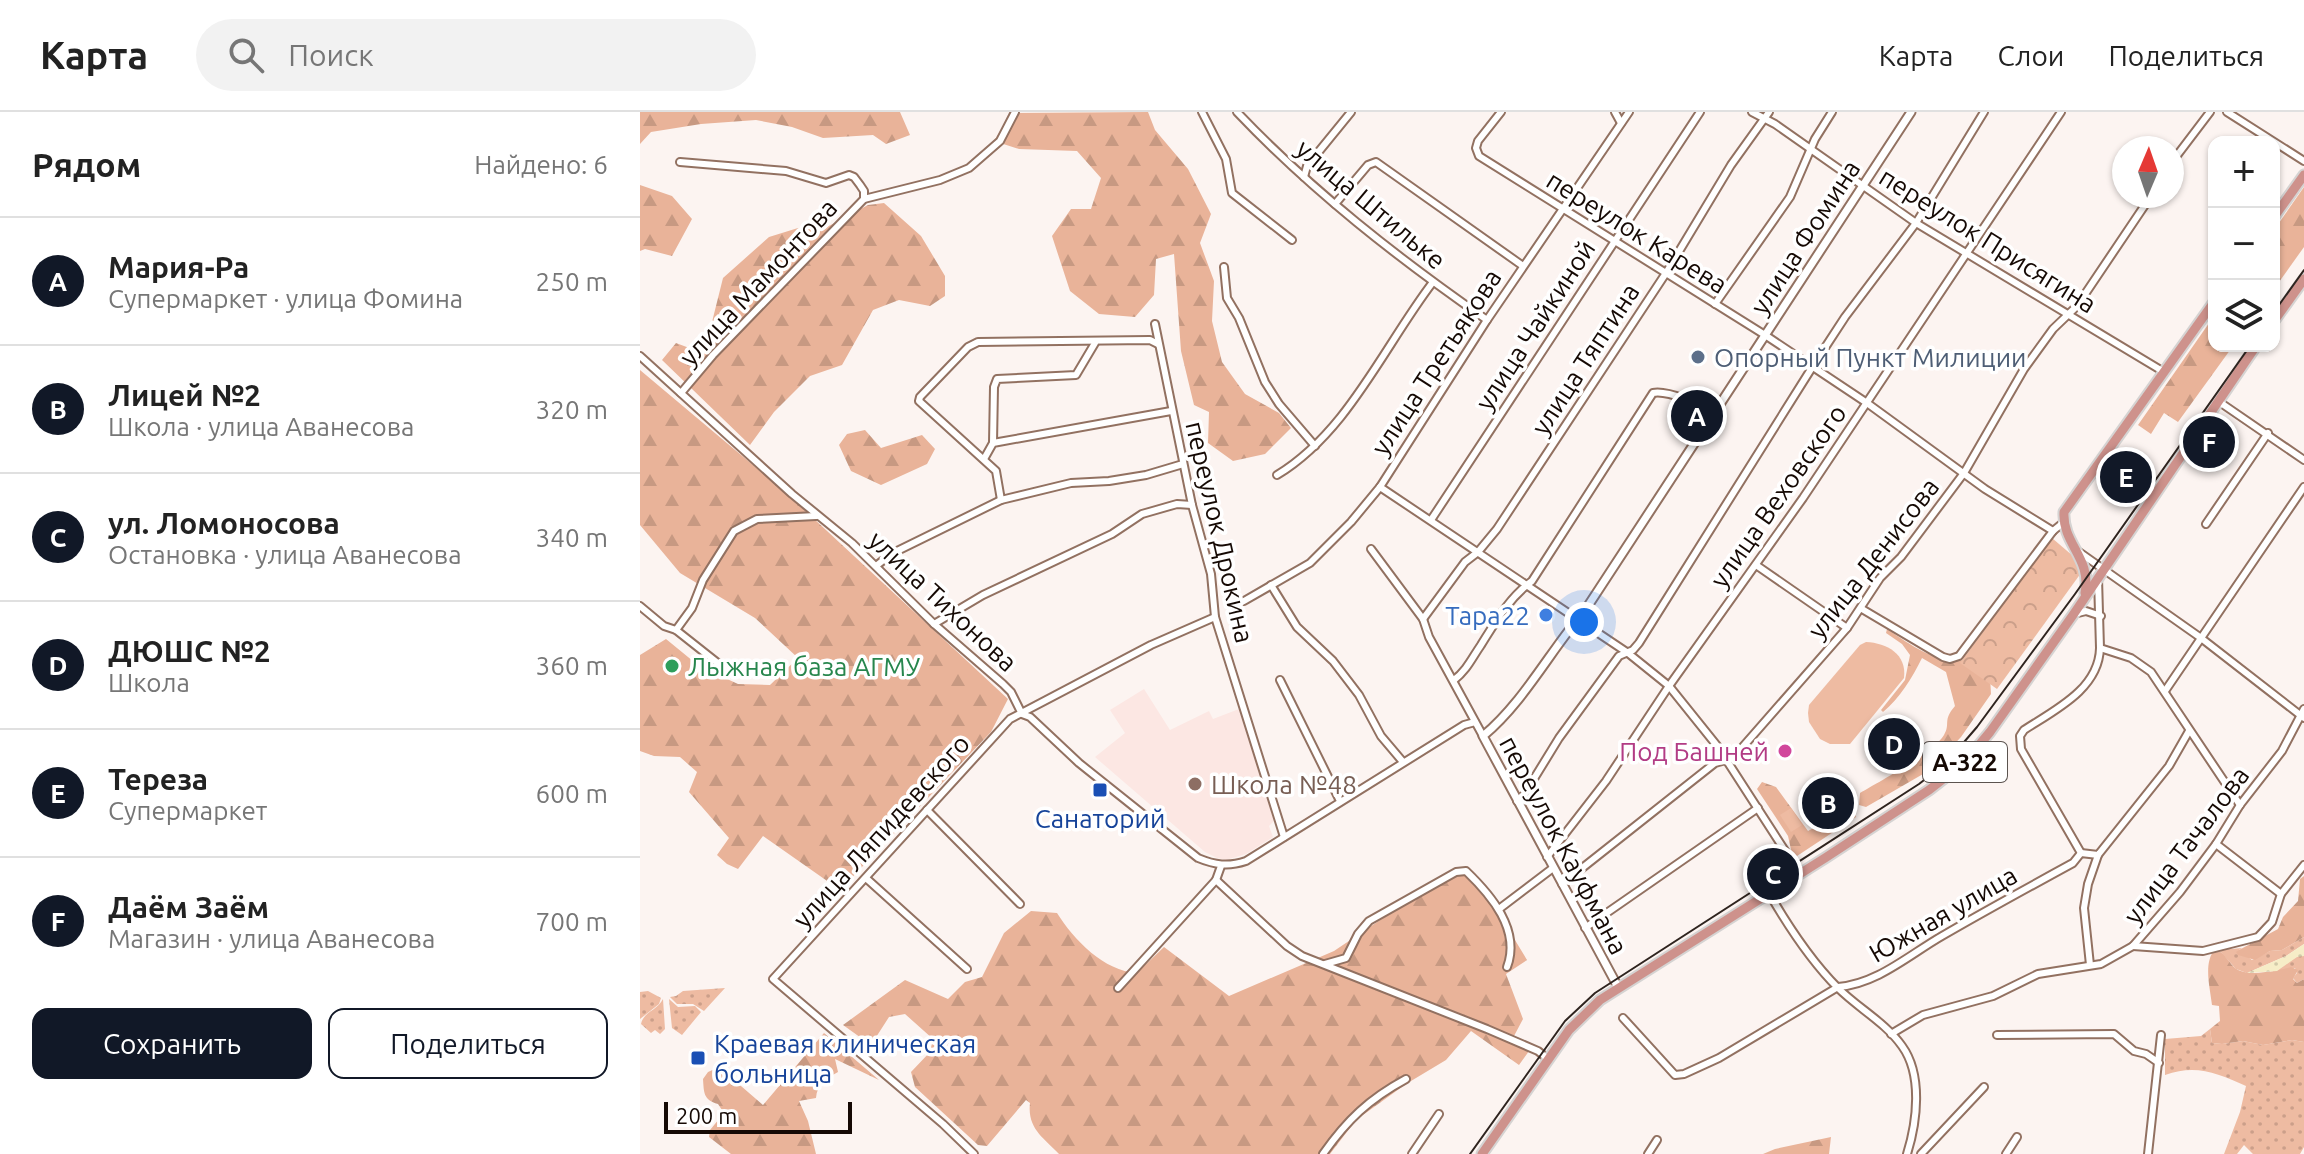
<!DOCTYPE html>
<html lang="ru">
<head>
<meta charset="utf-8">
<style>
	body { margin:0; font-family:Ubuntu,sans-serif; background:#f2f2f2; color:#222 }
	.controls { position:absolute; right:24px; top:24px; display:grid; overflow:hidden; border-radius:16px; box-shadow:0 2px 6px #0004 }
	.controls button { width:72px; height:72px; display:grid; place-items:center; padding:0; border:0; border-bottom:2px solid #e0e0e0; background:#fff; color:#222; font:40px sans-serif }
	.compass { position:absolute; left:1472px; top:24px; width:72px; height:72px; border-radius:50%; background:#fff; box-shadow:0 2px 6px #0004; rotate:2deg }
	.scale { position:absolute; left:24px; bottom:20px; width:188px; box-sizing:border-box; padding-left:8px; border:4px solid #150904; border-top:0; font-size:22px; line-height:28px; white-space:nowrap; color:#150904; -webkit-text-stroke:6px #fff; paint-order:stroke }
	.you { position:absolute; left:944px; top:510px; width:28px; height:28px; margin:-20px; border:6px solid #fff; border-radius:50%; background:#1a73e8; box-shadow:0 0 0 12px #1a73e833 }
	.badge { display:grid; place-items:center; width:52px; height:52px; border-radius:50%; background:#111827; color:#fff; font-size:26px; font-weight:700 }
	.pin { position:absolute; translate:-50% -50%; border:4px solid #fff; box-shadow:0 2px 8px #0006 }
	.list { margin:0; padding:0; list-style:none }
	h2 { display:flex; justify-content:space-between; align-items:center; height:104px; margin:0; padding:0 32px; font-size:34px }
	h2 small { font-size:26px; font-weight:400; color:#767676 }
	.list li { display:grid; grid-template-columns:52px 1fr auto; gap:24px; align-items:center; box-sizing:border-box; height:128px; padding:0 32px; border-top:2px solid #e0e0e0 }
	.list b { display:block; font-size:30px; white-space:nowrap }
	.list p { margin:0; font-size:26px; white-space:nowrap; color:#767676 }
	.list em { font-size:26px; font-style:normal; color:#767676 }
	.actions { display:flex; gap:16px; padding:24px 32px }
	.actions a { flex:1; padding:18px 0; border:2px solid #111827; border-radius:16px; text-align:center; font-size:28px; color:#111827 }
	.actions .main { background:#111827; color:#fff }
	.icon { flex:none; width:44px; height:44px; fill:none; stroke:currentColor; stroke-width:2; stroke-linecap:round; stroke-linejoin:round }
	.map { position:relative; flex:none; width:1664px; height:1042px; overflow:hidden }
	header { display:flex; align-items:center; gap:48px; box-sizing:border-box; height:112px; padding:0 40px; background:#fff; border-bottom:2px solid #e0e0e0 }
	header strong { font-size:38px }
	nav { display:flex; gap:44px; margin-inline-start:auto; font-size:28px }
	.search { width:560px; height:72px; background:#f2f2f2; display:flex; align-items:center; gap:20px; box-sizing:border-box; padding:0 28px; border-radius:44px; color:#767676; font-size:30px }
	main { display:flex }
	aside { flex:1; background:#fff }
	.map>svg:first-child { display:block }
	.education { fill:#fce7e3 }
	.grass { fill:url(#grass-dots) }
	.forest { fill:url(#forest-firs) }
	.sand { fill:url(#sand-dots) }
	.park { fill:url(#park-crowns) }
	.pitch { fill:#eebba2 }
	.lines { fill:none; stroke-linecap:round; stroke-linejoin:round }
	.minor-casing { stroke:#927161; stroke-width:10 }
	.tertiary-casing { stroke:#927161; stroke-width:11 }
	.trunk-casing { stroke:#d5d3d2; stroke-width:13 }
	.minor { stroke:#fff; stroke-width:6 }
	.tertiary { stroke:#fff; stroke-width:7 }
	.trunk { stroke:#ce928c; stroke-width:9 }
	.tram { stroke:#2f241f; stroke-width:2 }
	.service-dot { fill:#5c6f8a; stroke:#fff; stroke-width:3 }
	.shop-dot { fill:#3f7fe0; stroke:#fff; stroke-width:3 }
	.leisure-dot { fill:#2e9e5b; stroke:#fff; stroke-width:3 }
	.hotel-dot { fill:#d1479c; stroke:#fff; stroke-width:3 }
	.education-dot { fill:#8d6e63; stroke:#fff; stroke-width:3 }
	.transit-dot { fill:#1a4fb4; stroke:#fff; stroke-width:3 }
	.labels { text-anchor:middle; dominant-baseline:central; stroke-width:7; stroke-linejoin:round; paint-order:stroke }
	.shield { fill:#fff; stroke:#5b534f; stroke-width:2 }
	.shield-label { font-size:24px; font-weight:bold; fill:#150904 }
	.street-label { font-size:26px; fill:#150904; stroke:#fff }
	.service-label { font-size:26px; fill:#4e5e75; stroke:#fff; text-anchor:start }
	.shop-label { font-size:26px; fill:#366cbe; stroke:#fff; text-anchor:end }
	.leisure-label { font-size:26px; fill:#27864d; stroke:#fff; text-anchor:start }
	.hotel-label { font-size:26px; fill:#b23c85; stroke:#fff; text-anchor:end }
	.education-label { font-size:26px; fill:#785e54; stroke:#fff; text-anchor:start }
	.transit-label { font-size:26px; fill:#164399; stroke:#fff }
</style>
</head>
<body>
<header>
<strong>Карта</strong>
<div class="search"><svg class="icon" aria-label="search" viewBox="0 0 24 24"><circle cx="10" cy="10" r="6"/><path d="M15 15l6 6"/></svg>Поиск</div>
<nav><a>Карта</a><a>Слои</a><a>Поделиться</a></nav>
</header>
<main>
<aside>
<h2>Рядом<small>Найдено: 6</small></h2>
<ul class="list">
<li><span class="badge">A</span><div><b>Мария-Ра</b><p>Супермаркет · улица Фомина</p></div><em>250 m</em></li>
<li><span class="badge">B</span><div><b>Лицей №2</b><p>Школа · улица Аванесова</p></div><em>320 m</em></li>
<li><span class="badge">C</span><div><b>ул. Ломоносова</b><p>Остановка · улица Аванесова</p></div><em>340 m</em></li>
<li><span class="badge">D</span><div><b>ДЮШС №2</b><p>Школа</p></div><em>360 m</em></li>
<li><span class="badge">E</span><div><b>Тереза</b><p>Супермаркет</p></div><em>600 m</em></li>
<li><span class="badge">F</span><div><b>Даём Заём</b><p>Магазин · улица Аванесова</p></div><em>700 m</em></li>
</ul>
<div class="actions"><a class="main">Сохранить</a><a>Поделиться</a></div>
</aside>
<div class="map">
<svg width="1664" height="1042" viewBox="0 0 1664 1042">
	<defs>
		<pattern id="grass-dots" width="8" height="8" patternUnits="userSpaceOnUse" patternTransform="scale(2)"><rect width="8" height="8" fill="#eebba2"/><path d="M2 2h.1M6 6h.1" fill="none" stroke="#cb9f8a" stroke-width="1.8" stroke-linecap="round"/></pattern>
		<pattern id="forest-firs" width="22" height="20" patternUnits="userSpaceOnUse" patternTransform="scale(2)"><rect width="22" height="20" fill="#e9b399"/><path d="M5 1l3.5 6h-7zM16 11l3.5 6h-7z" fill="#c79982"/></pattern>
		<pattern id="sand-dots" width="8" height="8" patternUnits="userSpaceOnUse" patternTransform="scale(2)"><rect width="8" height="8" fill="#f6edc7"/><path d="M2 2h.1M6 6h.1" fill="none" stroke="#d2caa9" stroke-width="1.8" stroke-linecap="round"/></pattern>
		<pattern id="park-crowns" width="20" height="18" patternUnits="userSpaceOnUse" patternTransform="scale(2)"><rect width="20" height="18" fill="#eebba2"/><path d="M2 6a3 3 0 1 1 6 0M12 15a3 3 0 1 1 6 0" fill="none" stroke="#cb9f8a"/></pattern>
	</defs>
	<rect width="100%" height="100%" fill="#fcf4f1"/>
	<polygon class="education" points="504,577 530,618 569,599 573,607 599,597 634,709 629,714 633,725 606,742 586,748 577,746 565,740 455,645 485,621 470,598"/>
	<g class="grass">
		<polygon points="1664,825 1664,832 1646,844 1607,861 1596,857 1579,838 1602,836 1599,838 1612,848 1630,839 1642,838"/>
		<polygon points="1660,843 1664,844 1664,867 1657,871 1653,866 1657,861 1655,856 1637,859 1642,853"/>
		<polygon points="85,876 64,899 53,892 37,892 30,885 36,884 43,879"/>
		<polygon points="8,879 21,886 19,892 0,907 0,880"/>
		<path d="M23,887L25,917L20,922L15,918L11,921L1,912C4,899 17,899 23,887Z"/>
		<polygon points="29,887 38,895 55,894 61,900 42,923 32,916"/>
		<path d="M1570,917L1572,931L1582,932L1603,929L1623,933L1652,928L1664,930V1035L1660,1042H1613L1604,1033L1597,1042H1584L1600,1000L1606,974C1577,961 1556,952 1525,963V927L1561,924Z"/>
	</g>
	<g class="forest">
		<polygon points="0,0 260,0 270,23 246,32 233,23 183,26 152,15 116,8 61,12 11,20 0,32"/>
		<polygon points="508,0 515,18 548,57 571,102 560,131 574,169 572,209 582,250 605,282 639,301 651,316 625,342 593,349 568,331 569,300 554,293 541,239 534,142 516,147 514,183 495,205 459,202 430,179 412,124 431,97 451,97 461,66 437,39 379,37 354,29 371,1"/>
		<polygon points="0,73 32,84 52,107 32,144 5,137 0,139"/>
		<polygon points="1664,75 1664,135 1634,177 1634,118"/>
		<polygon points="244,91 281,124 305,164 305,184 290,194 259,188 233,198 202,253 170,264 134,300 110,333 22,248 36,231 60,240 69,222 83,166 129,125 158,116 187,115 228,93"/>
		<polygon points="1574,204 1574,234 1593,234 1538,310 1524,301 1511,322 1498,313"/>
		<polygon points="0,258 144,379 368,587 351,620 200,778 123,724 98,757 87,752 77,743 89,726 49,680 57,660 40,645 14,644 0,639 0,543 26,527 59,554 98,572 130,573 158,546 115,506 40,461 0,413"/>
		<polygon points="225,318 241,336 282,323 295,337 287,352 241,373 211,359 199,333 207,322"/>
		<path d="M1247,517C1276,536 1292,550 1328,548L1350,564L1351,582L1321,625L1290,658L1226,695L1219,693L1220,681C1239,670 1295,639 1304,623C1311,611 1302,609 1315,594L1306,560L1282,546C1272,566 1260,586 1243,600L1241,598L1265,568L1270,543L1262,532L1246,521Z"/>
		<polygon points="1122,670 1136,675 1168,719 1202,700 1203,707 1206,704 1208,697 1213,697 1216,705 1157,744 1152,742 1148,724 1117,677"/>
		<path d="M816,757L838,767L887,848L866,862L883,907L874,924L892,935L879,953L831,919L806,948L766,972L716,1008L690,1042H419C404,1026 387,1017 390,991L386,988L347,1034L338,1033L275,975L271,960L290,940L293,927L265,902L249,905L231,933L203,913L265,868L308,887L325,870L342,865L364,821L391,799L417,801C434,828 464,859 497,861L524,835L589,884L694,839Z"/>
		<polygon points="1664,764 1664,825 1642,838 1630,839 1615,848 1598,843 1596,840 1599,838 1638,817 1643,805 1658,789 1660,767"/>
		<path d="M1575,837C1585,841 1587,848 1594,855C1604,866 1638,859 1651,855L1658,858L1653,867L1657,871L1664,867V930L1652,928L1623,933L1603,929L1582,932L1572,931L1570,917L1580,909L1579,894L1572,893C1570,875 1563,851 1575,837Z"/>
		<path d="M184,921L239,968L195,947L198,960C186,967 177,972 176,986L159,989L168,1009L176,1042H91L69,1025L70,1018L84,1001L78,992C63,988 64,980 63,967L68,960L79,955L123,993Z"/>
		<polygon points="1191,1025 1189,1042 1123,1042 1135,1037"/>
	</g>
	<polygon class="sand" points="1664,832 1664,844 1657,845 1637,859 1607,861 1646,844"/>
	<polygon class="park" points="1412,426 1433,444 1441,461 1357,577 1320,551"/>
	<g class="pitch">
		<path d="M1226,530C1247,531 1267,542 1264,566L1210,632H1190L1180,627L1169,610L1168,601L1169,593L1220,533Z"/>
		<polygon points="1151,696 1162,713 1151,720 1140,703"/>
	</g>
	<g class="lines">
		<g class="minor-casing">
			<g id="minor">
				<polyline points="562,0 586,47 592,81 652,128"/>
				<path d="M597,0C672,79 758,146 847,208"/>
				<polyline points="861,0 838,29 836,36 839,44 1125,223 1227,291 1345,377 1413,419"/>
				<polyline points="975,0 981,11"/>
				<polyline points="1112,0 1135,12 1276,111 1524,260"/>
				<polyline points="1587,0 1664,49"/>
				<polyline points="40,50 146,59 186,71 209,63 214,65 220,73 224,79 224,87"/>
				<polyline points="1532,50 1570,0"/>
				<polyline points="664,65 667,54 711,0"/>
				<polyline points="695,92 728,53 736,50 883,154"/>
				<polyline points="584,155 587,186 599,206 625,270 639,292 675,334"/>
				<polyline points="1075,192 1150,85 1175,27 1192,0"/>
				<polyline points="515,212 552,393 571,462 575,505 644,725"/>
				<path d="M0,244L152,382L212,431L294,512L363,572L371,580L382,602L390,605L439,651L558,746C575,753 588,755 606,749L824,613L835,610"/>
				<polyline points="41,281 73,243 224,87 300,68 329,56 360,29 375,0"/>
				<polyline points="1578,289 1664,348"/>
				<polyline points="353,331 354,275 357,267 436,263 455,231"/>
				<polyline points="344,347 353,331 531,299"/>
				<path d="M637,363C708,320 744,234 793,170"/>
				<polyline points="740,375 988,541 1029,574 1078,635 1160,762"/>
				<polyline points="361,388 356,359 279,289 280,285 328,235 338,230 510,228 518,232"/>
				<polyline points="791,408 1060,0"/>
				<polyline points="1566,412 1628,321"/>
				<polyline points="731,437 783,507 789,525 843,624"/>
				<polyline points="1439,440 1561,526 1664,606"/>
				<polyline points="1116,453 1207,516"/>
				<polyline points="236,454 251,442 361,388 431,371 469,369 506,363 543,352"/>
				<polyline points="1458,466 1460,536 1491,546 1511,560 1600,693"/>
				<polyline points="631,473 657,515 693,549 719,583 741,624 763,650"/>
				<polyline points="604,489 670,451 711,410 740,375 847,208 989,0"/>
				<polyline points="0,494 24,514 36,518 79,552"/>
				<polyline points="1222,497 1303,545 1310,547 1319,544 1413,419 1424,410"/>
				<polyline points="1434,502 1446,499 1461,504"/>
				<polyline points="783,507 825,450 838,440 857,417 1026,161 1091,53 1129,0"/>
				<polyline points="294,512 343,483 472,422 502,402 537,392 552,393"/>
				<polyline points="36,518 52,496 63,468 94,419 117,407 176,404"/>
				<polyline points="640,568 700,689"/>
				<path d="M814,568C827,558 832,546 841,533C856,509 869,486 892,469L1013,281C1028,278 1062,293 1075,301"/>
				<polyline points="1525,579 1664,375"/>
				<polyline points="877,689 884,683 919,626 979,544 993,538 999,531 1173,254 1205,205 1276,111 1344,0"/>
				<polyline points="287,698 380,792"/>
				<polyline points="1576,732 1641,782"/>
				<path d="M1441,741L1381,637L1380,624L1384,618C1415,598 1459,577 1460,536"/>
				<polyline points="907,745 966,669 1029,574 1163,386 1421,0"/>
				<polyline points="227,767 327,857"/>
				<polyline points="576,768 647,834 662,844 847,917 898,939 908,947"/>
				<polyline points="922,772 1075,651 1093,646 1207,516 1240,466 1261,445 1324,361 1384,257 1413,217 1437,194 1511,84"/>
				<path d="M1129,781C1148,814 1171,849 1198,876C1218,896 1246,911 1262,934C1283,963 1277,1010 1267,1042"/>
				<polyline points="859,797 913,756"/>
				<polyline points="945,816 1118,696"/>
				<polyline points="1493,834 1563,839 1618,825 1632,810 1641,782 1664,753"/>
				<path d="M685,852L706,846L718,822L729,809L816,760L826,759C851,783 881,818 867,855"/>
				<polyline points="1450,853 1444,796 1448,772 1458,743"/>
				<polyline points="478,876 576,768 581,754"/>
				<path d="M983,906L1035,963L1044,962L1079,946L1198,875C1237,872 1269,843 1302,824C1345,799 1389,775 1433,751L1441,741L1458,743L1529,654L1549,619"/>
				<polyline points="1251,922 1283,903 1353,884 1398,862 1461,852 1493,834 1540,780 1576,732 1600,693 1642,639 1664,597"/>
				<polyline points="1357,923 1474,922 1494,939 1506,942 1519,951"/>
				<polyline points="334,1042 303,1012 133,867 370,607 511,533 575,505"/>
				<path d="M683,1042C707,1008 729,987 766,967"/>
				<polyline points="772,1042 799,1002"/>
				<polyline points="1008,1042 1017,1028"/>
				<polyline points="1281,1042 1344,975"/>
				<polyline points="1366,1042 1377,1025"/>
				<polyline points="1508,1042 1521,923"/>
			</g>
		</g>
		<g class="tertiary-casing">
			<path id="tertiary" d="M978,875L843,624C885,589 911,537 946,497L1271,0"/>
		</g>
		<g class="trunk-casing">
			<g id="trunk">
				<polyline points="1634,105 1664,63"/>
				<polyline points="1634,209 1664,167"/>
				<path d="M1445,481C1452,446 1422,432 1424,400L1574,190"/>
				<polyline points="842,1042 929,918 960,888 1185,746 1289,678 1325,650 1350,620 1433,503 1616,234"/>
			</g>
		</g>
		<use href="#minor" class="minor"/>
		<use href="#tertiary" class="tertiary"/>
		<use href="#trunk" class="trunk"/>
		<g class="tram">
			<polyline points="1634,200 1664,158"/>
			<polyline points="830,1042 925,909 955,881 1279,672 1306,651 1337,615 1435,482 1610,234"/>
		</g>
	</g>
	<circle class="service-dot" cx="1058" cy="245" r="8"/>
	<circle class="shop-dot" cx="906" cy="503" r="8"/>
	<circle class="leisure-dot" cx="32" cy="554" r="8"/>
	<circle class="hotel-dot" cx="1145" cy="639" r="8"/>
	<circle class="education-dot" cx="555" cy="672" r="8"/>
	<g class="transit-dot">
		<rect x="452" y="670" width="16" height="16" rx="4"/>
		<rect x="50" y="938" width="16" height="16" rx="4"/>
	</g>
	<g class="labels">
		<rect class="shield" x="1283" y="630" width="84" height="40" rx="6"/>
		<g class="shield-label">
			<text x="1325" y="650">А-322</text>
		</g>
		<g class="street-label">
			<text transform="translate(731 92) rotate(40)">улица Штильке</text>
			<text transform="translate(997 120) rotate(32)">переулок Карева</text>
			<text transform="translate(1165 125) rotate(-57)">улица Фомина</text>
			<text transform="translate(1348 128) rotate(32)">переулок Присягина</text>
			<text transform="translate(118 170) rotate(-47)">улица Мамонтова</text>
			<text transform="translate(895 213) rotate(-57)">улица Чайкиной</text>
			<text transform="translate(945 247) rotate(-57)">улица Тяптина</text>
			<text transform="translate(796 250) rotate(-57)">улица Третьякова</text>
			<text transform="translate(1138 384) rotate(-55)">улица Веховского</text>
			<text transform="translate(580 420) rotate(77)">переулок Дрокина</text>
			<text transform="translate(1233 446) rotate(-52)">улица Денисова</text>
			<text transform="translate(303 489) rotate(43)">улица Тихонова</text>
			<text transform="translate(241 719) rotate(-48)">улица Ляпидевского</text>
			<text transform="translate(924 733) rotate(62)">переулок Кауфмана</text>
			<text transform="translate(1546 733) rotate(-53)">улица Тачалова</text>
			<text transform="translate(1303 802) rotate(-30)">Южная улица</text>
		</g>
		<g class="service-label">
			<text x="1074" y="245">Опорный Пункт Милиции</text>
		</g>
		<g class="shop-label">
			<text x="890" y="503">Тара22</text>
		</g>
		<g class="leisure-label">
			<text x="48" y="554">Лыжная база АГМУ</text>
		</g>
		<g class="hotel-label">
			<text x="1129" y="639">Под Башней</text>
		</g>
		<g class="education-label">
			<text x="571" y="672">Школа №48</text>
		</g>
		<g class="transit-label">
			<text x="460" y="706">Санаторий</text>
			<text x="74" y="931" text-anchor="start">Краевая клиническая<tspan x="74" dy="30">больница</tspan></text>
		</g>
	</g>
</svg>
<div class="controls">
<button>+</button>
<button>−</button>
<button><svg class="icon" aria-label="layers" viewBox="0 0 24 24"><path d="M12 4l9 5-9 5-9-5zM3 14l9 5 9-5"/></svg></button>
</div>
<svg class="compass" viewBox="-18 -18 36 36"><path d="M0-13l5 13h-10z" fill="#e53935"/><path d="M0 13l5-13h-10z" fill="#767676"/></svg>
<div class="scale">200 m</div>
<div class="you"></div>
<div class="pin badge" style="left:1057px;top:304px">A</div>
<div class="pin badge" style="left:1188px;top:691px">B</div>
<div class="pin badge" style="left:1133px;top:762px">C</div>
<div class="pin badge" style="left:1254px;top:632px">D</div>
<div class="pin badge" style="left:1486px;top:365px">E</div>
<div class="pin badge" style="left:1569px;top:330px">F</div>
</div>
</main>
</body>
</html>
